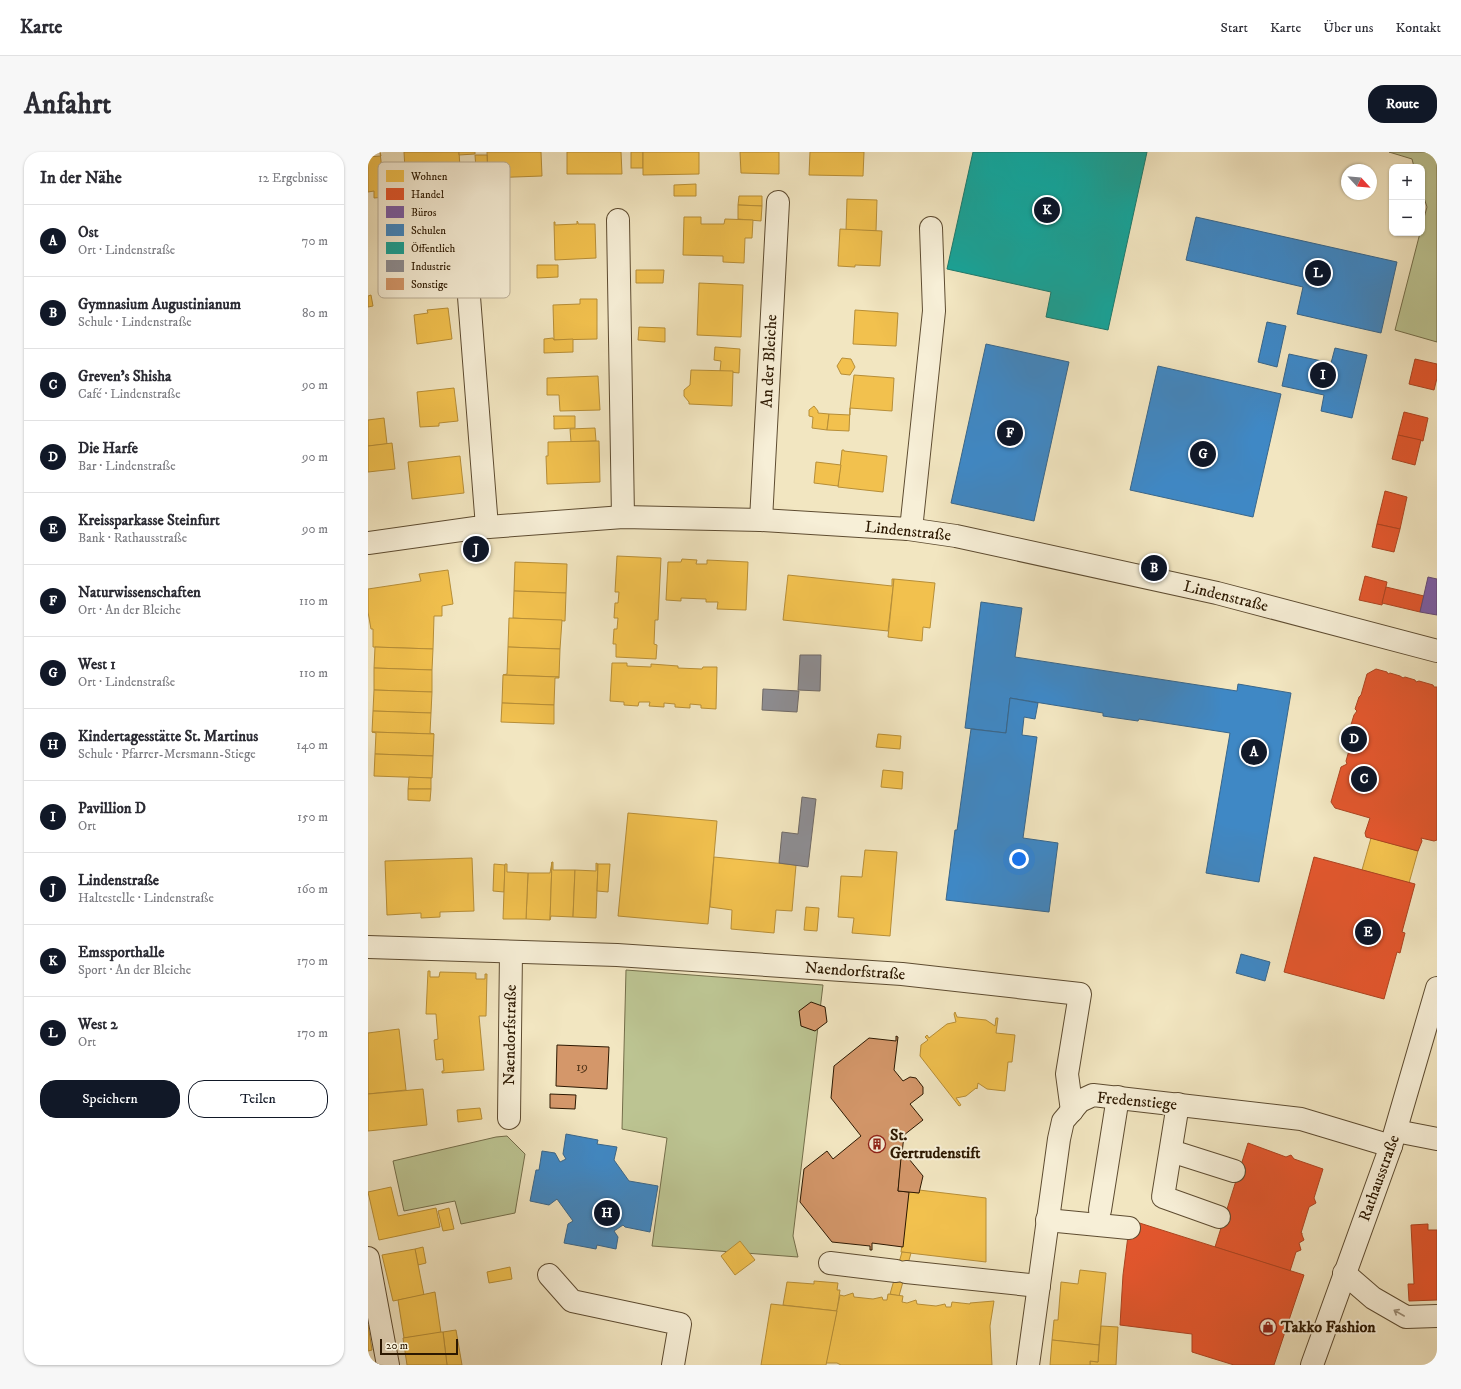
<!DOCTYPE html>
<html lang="de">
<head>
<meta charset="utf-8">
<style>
	body { margin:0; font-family:"IM FELL DW Pica",serif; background:#f7f7f7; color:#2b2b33 }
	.controls { position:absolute; right:12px; top:12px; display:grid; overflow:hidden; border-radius:8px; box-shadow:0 1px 3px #0004 }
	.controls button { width:36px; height:36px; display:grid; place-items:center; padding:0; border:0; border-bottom:1px solid #e1e1e2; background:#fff; color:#2b2b33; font:20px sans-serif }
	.compass { position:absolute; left:973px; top:12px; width:36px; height:36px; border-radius:50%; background:#fff; box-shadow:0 1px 3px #0004; rotate:116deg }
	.scale { position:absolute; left:12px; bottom:10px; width:78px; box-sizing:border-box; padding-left:4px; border:2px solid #2c1801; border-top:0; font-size:11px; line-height:14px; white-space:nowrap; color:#2c1801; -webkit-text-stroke:3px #f7efd7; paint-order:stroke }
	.you { position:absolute; left:651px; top:707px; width:14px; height:14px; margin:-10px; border:3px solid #fff; border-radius:50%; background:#1a73e8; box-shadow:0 0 0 6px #1a73e833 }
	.badge { display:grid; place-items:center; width:26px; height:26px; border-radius:50%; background:#111827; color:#fff; font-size:13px; font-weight:700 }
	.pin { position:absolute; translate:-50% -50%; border:2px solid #fff; box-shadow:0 1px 4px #0006 }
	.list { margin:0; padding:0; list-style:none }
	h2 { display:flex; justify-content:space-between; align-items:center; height:52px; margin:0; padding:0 16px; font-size:17px }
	h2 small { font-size:13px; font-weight:400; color:#7c7c81 }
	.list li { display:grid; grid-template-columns:26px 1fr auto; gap:12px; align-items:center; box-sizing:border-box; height:72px; padding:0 16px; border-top:1px solid #e1e1e2 }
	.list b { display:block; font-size:15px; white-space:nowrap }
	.list p { margin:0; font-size:13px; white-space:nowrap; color:#7c7c81 }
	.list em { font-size:13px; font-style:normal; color:#7c7c81 }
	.actions { display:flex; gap:8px; padding:12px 16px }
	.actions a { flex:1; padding:9px 0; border:1px solid #111827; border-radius:16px; text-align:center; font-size:14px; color:#111827 }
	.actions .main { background:#111827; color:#fff }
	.map { position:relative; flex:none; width:1069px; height:1213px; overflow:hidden; border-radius:16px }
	header { display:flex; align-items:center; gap:24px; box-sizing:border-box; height:56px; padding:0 20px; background:#fff; border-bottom:1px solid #e1e1e2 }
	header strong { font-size:19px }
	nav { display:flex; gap:22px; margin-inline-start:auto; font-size:14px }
	.intro { display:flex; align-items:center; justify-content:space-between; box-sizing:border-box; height:96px; padding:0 24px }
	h1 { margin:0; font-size:28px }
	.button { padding:10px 18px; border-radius:16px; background:#111827; color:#fff; font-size:14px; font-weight:700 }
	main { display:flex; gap:24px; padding:0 24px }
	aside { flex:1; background:#fff; border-radius:16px; box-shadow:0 1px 3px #0004 }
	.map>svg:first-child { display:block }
	.green { fill:#bcc492; stroke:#746e4a }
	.homes { fill:#f2c14e; stroke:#b78e37 }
	.shops { fill:#e4572e; stroke:#ad4420 }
	.offices { fill:#7b5ea7; stroke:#634975 }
	.schools { fill:#3f88c5; stroke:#39668a }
	.public { fill:#17a398; stroke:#1d796b }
	.industry { fill:#8d8d92; stroke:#706a66 }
	.building { fill:#d4976a; stroke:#2c1801 }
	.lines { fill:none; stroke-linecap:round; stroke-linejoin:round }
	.minor-casing { stroke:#5e4c31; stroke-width:24 }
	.minor { stroke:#f7efd7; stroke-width:22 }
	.oneway { stroke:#9c8e77 }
	.labels { text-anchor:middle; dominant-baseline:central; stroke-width:4; stroke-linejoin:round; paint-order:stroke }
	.number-label { font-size:14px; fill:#56381b }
	.street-label { font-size:16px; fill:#2c1801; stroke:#f7efd7 }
	.poi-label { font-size:16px; font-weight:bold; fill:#2c1801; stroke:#f7efd7; text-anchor:start }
	.key { fill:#f7efd7; stroke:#baae97; stroke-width:1 }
	.key-label { font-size:11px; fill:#2c1801 }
</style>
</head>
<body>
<header>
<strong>Karte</strong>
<nav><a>Start</a><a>Karte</a><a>Über uns</a><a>Kontakt</a></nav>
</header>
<div class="intro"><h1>Anfahrt</h1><a class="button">Route</a></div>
<main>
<aside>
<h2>In der Nähe<small>12 Ergebnisse</small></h2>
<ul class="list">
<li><span class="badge">A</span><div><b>Ost</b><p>Ort · Lindenstraße</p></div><em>70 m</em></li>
<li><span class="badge">B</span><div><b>Gymnasium Augustinianum</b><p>Schule · Lindenstraße</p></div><em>80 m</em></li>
<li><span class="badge">C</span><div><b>Greven's Shisha</b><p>Café · Lindenstraße</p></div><em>90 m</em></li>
<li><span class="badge">D</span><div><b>Die Harfe</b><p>Bar · Lindenstraße</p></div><em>90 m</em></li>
<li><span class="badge">E</span><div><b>Kreissparkasse Steinfurt</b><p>Bank · Rathausstraße</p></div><em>90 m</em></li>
<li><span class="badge">F</span><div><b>Naturwissenschaften</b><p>Ort · An der Bleiche</p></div><em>110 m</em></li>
<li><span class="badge">G</span><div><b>West 1</b><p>Ort · Lindenstraße</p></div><em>110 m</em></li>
<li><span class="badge">H</span><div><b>Kindertagesstätte St. Martinus</b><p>Schule · Pfarrer-Mersmann-Stiege</p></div><em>140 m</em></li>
<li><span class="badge">I</span><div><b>Pavillion D</b><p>Ort</p></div><em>150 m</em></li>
<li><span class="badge">J</span><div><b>Lindenstraße</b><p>Haltestelle · Lindenstraße</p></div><em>160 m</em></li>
<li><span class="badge">K</span><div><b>Emssporthalle</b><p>Sport · An der Bleiche</p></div><em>170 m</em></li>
<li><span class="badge">L</span><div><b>West 2</b><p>Ort</p></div><em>170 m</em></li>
</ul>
<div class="actions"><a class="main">Speichern</a><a>Teilen</a></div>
</aside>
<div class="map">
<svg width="1069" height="1213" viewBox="0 0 1069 1213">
	<rect width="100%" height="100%" fill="#f2e6c1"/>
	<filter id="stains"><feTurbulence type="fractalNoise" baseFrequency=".005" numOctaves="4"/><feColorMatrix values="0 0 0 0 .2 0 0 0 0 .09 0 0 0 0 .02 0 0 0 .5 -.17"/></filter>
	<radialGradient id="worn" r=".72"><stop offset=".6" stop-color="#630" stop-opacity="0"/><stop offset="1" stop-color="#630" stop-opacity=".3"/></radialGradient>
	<g class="green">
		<polygon points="1021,0 1069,0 1069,190 1027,178 1052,81 1054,81 1054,73 1059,55 1054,40 1054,15 1046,15 1044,7"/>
		<polygon points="258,818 455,833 425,1084 430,1105 284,1094 299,986 254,977"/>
		<polygon points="139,984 157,1002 147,1061 93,1072 87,1049 36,1059 25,1009 128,985"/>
	</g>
	<g class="homes">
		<polygon points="12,0 17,45 6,46 6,39 0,40 0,5 13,4"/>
		<polygon points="36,0 91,0 93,32 91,31 91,30 69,31 69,33 38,35"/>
		<polygon points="91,0 107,0 107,2 91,3"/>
		<polygon points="119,0 173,0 174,24 120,26"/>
		<polygon points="199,0 253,0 254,22 199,22"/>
		<rect x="263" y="0" width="12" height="16"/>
		<polygon points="275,0 331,0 331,22 275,23"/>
		<polygon points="372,0 411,0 411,22 373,21"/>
		<polygon points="442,0 496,0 495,24 441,23"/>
		<polygon points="107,3 119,3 120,26 126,26 127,30 109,31"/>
		<polygon points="328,32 328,44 306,44 306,33"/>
		<polygon points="371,44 394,44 394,54 370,53"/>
		<polygon points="479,47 509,48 508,79 478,78"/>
		<polygon points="370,53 394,54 393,69 370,67"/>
		<polygon points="316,65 333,65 333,72 356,72 357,67 385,68 384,86 377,86 376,111 355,110 355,104 315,103"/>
		<polygon points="209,69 210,70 210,72 227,72 228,106 187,108 186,70 187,70 187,73 209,72"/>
		<polygon points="472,77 514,79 512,114 487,113 487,115 470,114"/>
		<polygon points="169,113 190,113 190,125 169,126"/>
		<polygon points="268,118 296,118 295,131 268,131"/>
		<polygon points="331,131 375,133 373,185 329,183"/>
		<polygon points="3,143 5,154 0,155 0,144"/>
		<polygon points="212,147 229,147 229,187 186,188 185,153 212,152"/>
		<polygon points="80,156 84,187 49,192 46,163 60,161 59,158"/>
		<polygon points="487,158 530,161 528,194 485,192"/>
		<polygon points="271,175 297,176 297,190 270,188"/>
		<polygon points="185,186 186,188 205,187 205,200 176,201 176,187"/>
		<polygon points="347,195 372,197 371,221 352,219 353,209 346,208"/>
		<polygon points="474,206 483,207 487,215 482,223 473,222 469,214"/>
		<polygon points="323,218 365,219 364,254 321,252 321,250 316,244 316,238 322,233"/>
		<polygon points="486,223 526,226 524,259 482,256"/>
		<polygon points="230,224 232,258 192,259 191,243 179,243 179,226"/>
		<polygon points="86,236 90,269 71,271 71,274 52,275 49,240"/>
		<polygon points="446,254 450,259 450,261 461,262 459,278 444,276 445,265 441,264 441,258"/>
		<polygon points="482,256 481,279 459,278 461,262 482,263"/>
		<polygon points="185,264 207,264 207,276 186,277 186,265"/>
		<polygon points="16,266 19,292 0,294 0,268"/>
		<polygon points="227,276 228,289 203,290 202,277"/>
		<polygon points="231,289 232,330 179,332 178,304 180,304 180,290"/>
		<polygon points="24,291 27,317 0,320 0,294"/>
		<polygon points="474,298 476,298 476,299 519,304 515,340 470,335"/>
		<polygon points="92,304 96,341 44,347 40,310"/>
		<polygon points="448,310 473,313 470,334 446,331"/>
		<polygon points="249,404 293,406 290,468 287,468 286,492 289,493 288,507 248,505 248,492 245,492 246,477 249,477 250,466 246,466 247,451 250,451 251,440 247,440"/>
		<polygon points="314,407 329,408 328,412 339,412 339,408 380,410 378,458 349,457 350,450 338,450 338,447 313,446 313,449 298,448 300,410 313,410"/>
		<polygon points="147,410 199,412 198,441 146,439"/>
		<polygon points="80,418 85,452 74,454 74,464 66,464 65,497 5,495 5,477 3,477 0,460 0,437 53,429 51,422"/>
		<polygon points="420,423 524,434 524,427 526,427 520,479 415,468"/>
		<polygon points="526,427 567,431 562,476 555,475 554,489 520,485"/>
		<polygon points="146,439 198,441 197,469 145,466"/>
		<polygon points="141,466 194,468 192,497 140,495"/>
		<polygon points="7,495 65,497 64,518 6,516"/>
		<polygon points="140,495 192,497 191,525 135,523 139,522"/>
		<polygon points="244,511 259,511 259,514 283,515 283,512 310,514 310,516 334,517 335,515 349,515 348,557 333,556 333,553 322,552 322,556 307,555 307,552 296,551 296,555 281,554 282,550 271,550 270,554 256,553 256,550 242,549"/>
		<polygon points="6,516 64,518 64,540 6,538"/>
		<polygon points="135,523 191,525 191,526 187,526 186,553 134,551"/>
		<polygon points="6,538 64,540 63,561 5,559"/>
		<polygon points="134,551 186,553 186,572 133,570"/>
		<polygon points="5,559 63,561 62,581 66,582 4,580"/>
		<polygon points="4,580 66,582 65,604 7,602 8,581"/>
		<polygon points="510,582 533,584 532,597 508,595"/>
		<polygon points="7,602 65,604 64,626 6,624"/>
		<polygon points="515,618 535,620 534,637 513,635"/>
		<polygon points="41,625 63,626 63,637 40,637"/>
		<polygon points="40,637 63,637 62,649 40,648"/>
		<polygon points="260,661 349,669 340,772 250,764"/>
		<polygon points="1003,686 1050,699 1041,731 994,718"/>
		<polygon points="497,698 529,700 522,784 484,781 486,766 470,765 473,724 494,725"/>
		<polygon points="346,705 428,713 424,759 408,758 406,781 363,777 364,758 342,755"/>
		<polygon points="104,706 106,759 72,760 72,765 53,766 53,761 19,763 17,709"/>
		<polygon points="184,710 182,768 158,767 160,721 182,721"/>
		<polygon points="184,710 185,710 185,718 207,718 205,765 183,764 182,768"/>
		<polygon points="228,711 230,712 228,766 205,765 207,718 228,719"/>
		<polygon points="126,712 137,713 136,740 125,739"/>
		<polygon points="137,712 139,712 139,720 160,721 158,767 135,767"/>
		<polygon points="230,712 242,712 240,740 229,739"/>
		<polygon points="438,755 451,756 449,779 436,778"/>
		<polygon points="60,819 62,819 62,825 71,825 72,820 108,821 108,827 117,827 117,822 119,822 118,864 111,864 116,918 74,921 74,919 76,919 75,907 68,908 66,888 70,887 68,862 58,862"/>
		<polygon points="587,860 589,865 618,868 627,874 628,866 630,866 628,881 647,883 644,910 640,910 637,939 619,937 610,931 609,937 608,936 598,944 588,946 593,953 591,954 552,904 553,893 560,888 557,885 559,883 561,886 579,872 588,870 586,862"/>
		<polygon points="31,877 38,938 0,942 0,881"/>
		<polygon points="55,937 59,973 0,979 0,942"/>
		<polygon points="112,956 114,967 90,970 89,958"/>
		<polygon points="23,1035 30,1064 68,1056 72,1075 11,1088 0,1040"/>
		<polygon points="551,1038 618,1046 618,1110 533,1100 541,1040 551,1041"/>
		<polygon points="81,1056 86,1077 75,1079 70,1059"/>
		<polygon points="372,1089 387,1108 367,1123 353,1104"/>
		<polygon points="55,1095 58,1111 50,1113 47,1097"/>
		<polygon points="47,1097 56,1143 25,1149 14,1103"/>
		<polygon points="534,1100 543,1101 531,1144 522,1142"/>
		<polygon points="142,1115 144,1127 121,1131 119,1120"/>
		<polygon points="712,1118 738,1121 731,1193 684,1188 686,1168 690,1168 693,1130 710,1132"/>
		<polygon points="446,1129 470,1131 469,1138 472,1138 469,1159 415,1153 419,1130 446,1132"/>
		<polygon points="67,1140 73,1181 36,1186 30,1148"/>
		<polygon points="485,1141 486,1145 505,1147 514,1145 515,1148 519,1148 520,1142 535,1144 534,1150 539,1151 548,1148 549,1152 568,1154 577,1152 578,1155 583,1155 584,1150 602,1152 602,1151 626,1149 622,1174 624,1213 473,1213 469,1211 458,1211 472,1143 476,1144"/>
		<polygon points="403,1152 469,1159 458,1213 393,1213"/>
		<polygon points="0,1173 4,1198 0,1199"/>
		<polygon points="733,1174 750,1175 748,1213 722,1213 722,1209 730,1210"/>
		<polygon points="88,1178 94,1213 79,1213 75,1180"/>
		<polygon points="73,1180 75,1180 79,1213 39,1213 35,1186"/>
		<polygon points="684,1188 731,1193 730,1210 722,1209 722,1213 682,1213"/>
	</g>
	<g class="shops">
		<polygon points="1047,207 1069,212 1069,226 1066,238 1041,232"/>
		<polygon points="1036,260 1060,266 1055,289 1030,283"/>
		<polygon points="1030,283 1053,288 1047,313 1024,307"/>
		<polygon points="1017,339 1039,345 1032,377 1009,372"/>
		<polygon points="1009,372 1032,377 1026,400 1004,395"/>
		<polygon points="997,424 1019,430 1014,453 991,448"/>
		<polygon points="1018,435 1056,444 1052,460 1014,451"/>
		<polygon points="1008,517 1019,520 1020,522 1022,521 1032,524 1035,526 1037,525 1047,528 1048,530 1051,529 1065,533 1066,535 1069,535 1069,688 1066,689 1053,686 1054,689 1050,699 998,685 997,681 1002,666 967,656 963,650 973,615 979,612 978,609 984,588 986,587 982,580 983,578 982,576 986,563 989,559 987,557 991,545 993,543 999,522"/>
		<polygon points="946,705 1047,732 1034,780 1037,781 1032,801 1029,800 1016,847 916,820"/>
		<polygon points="880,991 918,1005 923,1003 926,1007 955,1017 946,1046 948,1051 941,1055 933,1081 934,1081 934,1083 936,1088 931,1091 933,1098 928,1100 922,1119 847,1095"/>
		<polygon points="762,1068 936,1123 906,1213 866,1213 824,1200 824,1182 752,1173 755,1123"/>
		<polygon points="1060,1072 1060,1078 1069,1078 1069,1148 1041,1149 1040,1132 1046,1132 1043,1073"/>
	</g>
	<polygon class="offices" points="1060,425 1069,427 1069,463 1052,460"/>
	<g class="schools">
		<polygon points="828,65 1029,110 1013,181 929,162 935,135 818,108"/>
		<polygon points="899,170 918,174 909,215 890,210"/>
		<polygon points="618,192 701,210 666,369 583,351"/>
		<polygon points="967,196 999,203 984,266 953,259 956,243 914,234 921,202 963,211"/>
		<polygon points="790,214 913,242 885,365 762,338"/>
		<polygon points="613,450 654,456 647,505 869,539 870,532 923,541 891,730 838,721 862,581 771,567 770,569 735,564 735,561 642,546 638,581 597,576"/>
		<polygon points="642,546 670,551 667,567 656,565 654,583 669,585 655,686 690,691 681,760 578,748 587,678 589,678 603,577 638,581"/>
		<polygon points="873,802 902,810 897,829 868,821"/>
		<polygon points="198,982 230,988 229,992 249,995 246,1008 261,1029 290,1034 282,1080 257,1075 255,1073 246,1079 250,1085 248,1097 229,1093 228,1097 196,1091 200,1072 205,1069 189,1047 181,1053 162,1049 168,1018 171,1018 174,999 187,1001 192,1010 198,1007 195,1002"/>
	</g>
	<polygon class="public" points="605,0 779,0 740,178 678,165 683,140 579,117"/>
	<g class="industry">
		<polygon points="432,503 453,503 452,539 430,538"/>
		<polygon points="395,537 431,539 429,560 394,558"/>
		<polygon points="434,645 448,647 440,715 411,711 414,680 430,682"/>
	</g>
	<g class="building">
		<polygon points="443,850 457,855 459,870 447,879 433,874 431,859"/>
		<polygon points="528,884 530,885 526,918 535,929 542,925 548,926 555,935 555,942 542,952 555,968 536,983 530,1039 541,1040 535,1095 504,1091 504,1098 502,1098 502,1094 464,1090 432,1050 436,1017 459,999 465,1007 493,984 463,946 466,914 501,886 528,889"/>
		<polygon points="189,893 241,895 239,937 188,934"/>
		<polygon points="182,942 208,943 207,957 182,956"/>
		<polygon points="533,1006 541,1007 555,1024 551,1041 530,1039"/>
	</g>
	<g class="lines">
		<g class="minor-casing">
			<g id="minor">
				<polyline points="250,68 255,365"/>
				<polyline points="96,81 119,375"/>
				<polyline points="393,368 410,50"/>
				<polyline points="540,377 544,368 566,159 563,76"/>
				<polyline points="0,391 107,376 255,365 393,368 540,377 588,384 849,441 1069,499"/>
				<polyline points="0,795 249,803 534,822 712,842 699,922 704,959"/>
				<polyline points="810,952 795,1045 851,1065"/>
				<polyline points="141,966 143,800"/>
				<polyline points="1028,979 1069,987"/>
				<polyline points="803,999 866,1019"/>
				<polyline points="732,1058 750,945"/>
				<polyline points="679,1068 761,1076"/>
				<polyline points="0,1106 20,1213"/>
				<polyline points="462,1111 528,1119"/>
				<polyline points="538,1120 671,1134"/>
				<polyline points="976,1121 1005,1146 1038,1165 1069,1164"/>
				<polyline points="181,1123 204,1149 312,1172 305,1213"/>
				<polyline points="660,1213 691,987 695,969 712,949 725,943 933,967 1023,994"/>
				<polyline points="944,1213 1023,994 1069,836"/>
			</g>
		</g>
		<use href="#minor" class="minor"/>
	</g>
	<defs><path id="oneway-shaft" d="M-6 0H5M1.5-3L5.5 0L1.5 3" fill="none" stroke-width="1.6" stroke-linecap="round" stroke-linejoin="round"/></defs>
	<use class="oneway" href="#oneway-shaft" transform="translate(1031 1161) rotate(-150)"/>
	<defs>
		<g id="building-ring" transform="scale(0.9)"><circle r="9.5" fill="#f7efd7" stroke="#8f2418" stroke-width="1.5"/><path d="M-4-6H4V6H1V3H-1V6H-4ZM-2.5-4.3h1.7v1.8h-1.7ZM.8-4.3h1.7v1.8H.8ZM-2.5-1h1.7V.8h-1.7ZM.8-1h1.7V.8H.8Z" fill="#8f2418"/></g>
		<g id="shop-ring" transform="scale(0.9)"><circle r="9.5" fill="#f7efd7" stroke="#8f2418" stroke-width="1.5"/><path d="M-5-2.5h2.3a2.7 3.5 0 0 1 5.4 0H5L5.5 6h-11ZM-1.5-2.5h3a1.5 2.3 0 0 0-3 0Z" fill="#8f2418"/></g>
	</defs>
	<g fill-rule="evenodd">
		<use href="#building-ring" x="509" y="992"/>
		<use href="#shop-ring" x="900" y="1175"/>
	</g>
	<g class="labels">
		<g class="number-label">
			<text x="214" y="915">19</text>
		</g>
		<g class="street-label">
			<text transform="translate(401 209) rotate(-87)">An der Bleiche</text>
			<text transform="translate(540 379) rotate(6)">Lindenstraße</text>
			<text transform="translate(858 444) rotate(14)">Lindenstraße</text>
			<text transform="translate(487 819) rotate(4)">Naendorfstraße</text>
			<text transform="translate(142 883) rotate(-89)">Naendorfstraße</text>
			<text transform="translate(769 949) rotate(5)">Fredenstiege</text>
			<text transform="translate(1011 1026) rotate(-70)">Rathausstraße</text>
		</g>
		<g class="poi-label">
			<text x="522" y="983">St.<tspan x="522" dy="18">Gertrudenstift</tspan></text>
			<text x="913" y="1175">Takko Fashion</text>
		</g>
	</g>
	<rect x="10" y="10" width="132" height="136" rx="6" class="key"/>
	<rect x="18" y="18" width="18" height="12" fill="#f2c14e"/>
	<rect x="18" y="36" width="18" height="12" fill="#e4572e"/>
	<rect x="18" y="54" width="18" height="12" fill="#7b5ea7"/>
	<rect x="18" y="72" width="18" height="12" fill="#3f88c5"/>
	<rect x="18" y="90" width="18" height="12" fill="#17a398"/>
	<rect x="18" y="108" width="18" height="12" fill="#8d8d92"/>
	<rect x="18" y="126" width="18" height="12" fill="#d4976a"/>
	<g class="key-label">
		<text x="43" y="28">Wohnen</text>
		<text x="43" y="46">Handel</text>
		<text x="43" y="64">Büros</text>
		<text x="43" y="82">Schulen</text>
		<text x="43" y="100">Öffentlich</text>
		<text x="43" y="118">Industrie</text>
		<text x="43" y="136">Sonstige</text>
	</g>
	<rect width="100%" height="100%" filter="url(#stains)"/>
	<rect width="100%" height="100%" fill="url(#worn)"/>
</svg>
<div class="controls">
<button>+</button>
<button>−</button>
</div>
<svg class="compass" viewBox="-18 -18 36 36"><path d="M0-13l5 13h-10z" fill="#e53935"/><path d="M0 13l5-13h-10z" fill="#7c7c81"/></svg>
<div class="scale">20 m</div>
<div class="you"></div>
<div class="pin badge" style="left:886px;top:600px">A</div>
<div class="pin badge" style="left:786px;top:416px">B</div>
<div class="pin badge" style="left:996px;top:627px">C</div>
<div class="pin badge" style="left:986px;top:587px">D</div>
<div class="pin badge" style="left:1000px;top:780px">E</div>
<div class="pin badge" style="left:642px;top:281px">F</div>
<div class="pin badge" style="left:835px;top:302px">G</div>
<div class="pin badge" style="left:239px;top:1061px">H</div>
<div class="pin badge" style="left:955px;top:223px">I</div>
<div class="pin badge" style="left:108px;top:397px">J</div>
<div class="pin badge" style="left:679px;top:58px">K</div>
<div class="pin badge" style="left:950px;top:121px">L</div>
</div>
</main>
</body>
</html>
